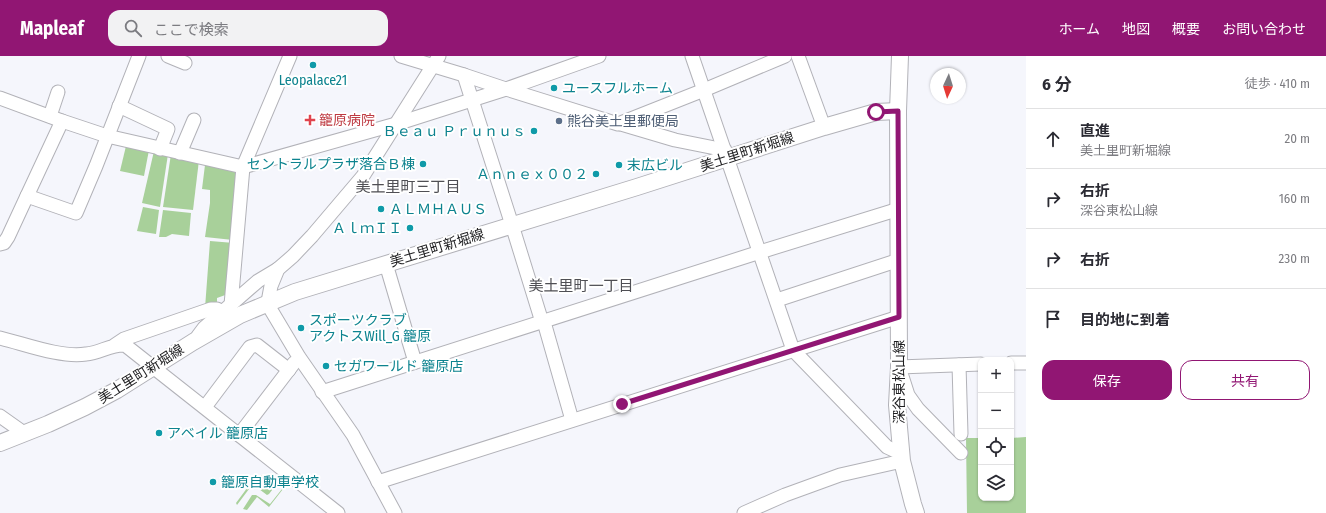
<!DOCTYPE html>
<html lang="ja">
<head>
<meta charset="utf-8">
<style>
	body { margin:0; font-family:"Fira Sans Condensed","Noto Sans JP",sans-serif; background:#f2f2f3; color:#2b2b33 }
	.controls { position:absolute; right:12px; bottom:12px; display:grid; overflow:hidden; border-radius:8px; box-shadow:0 1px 3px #0004 }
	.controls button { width:36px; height:36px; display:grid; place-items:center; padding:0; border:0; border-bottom:1px solid #e1e1e2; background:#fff; color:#2b2b33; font:20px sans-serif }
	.compass { position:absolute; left:930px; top:12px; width:36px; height:36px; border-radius:50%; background:#fff; box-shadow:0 1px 3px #0004; rotate:184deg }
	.stop { position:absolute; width:12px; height:12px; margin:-9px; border:3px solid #911673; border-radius:50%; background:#fff }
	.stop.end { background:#911673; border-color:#fff; box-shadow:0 1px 4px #0008 }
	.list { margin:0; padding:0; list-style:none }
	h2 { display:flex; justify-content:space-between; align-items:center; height:52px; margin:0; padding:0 16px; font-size:17px }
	h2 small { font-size:13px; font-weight:400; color:#7c7c81 }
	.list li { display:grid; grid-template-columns:26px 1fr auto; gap:12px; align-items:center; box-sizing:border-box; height:60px; padding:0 16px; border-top:1px solid #e1e1e2 }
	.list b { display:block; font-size:15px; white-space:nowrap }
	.list p { margin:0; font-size:13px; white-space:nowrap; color:#7c7c81 }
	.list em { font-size:13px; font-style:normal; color:#7c7c81 }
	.actions { display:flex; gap:8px; padding:12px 16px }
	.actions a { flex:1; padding:9px 0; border:1px solid #911673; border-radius:12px; text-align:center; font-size:14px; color:#911673 }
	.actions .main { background:#911673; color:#fff }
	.icon { flex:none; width:22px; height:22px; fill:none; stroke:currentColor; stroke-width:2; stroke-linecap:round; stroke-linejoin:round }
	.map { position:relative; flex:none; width:1026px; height:457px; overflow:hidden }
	header { display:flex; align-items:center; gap:24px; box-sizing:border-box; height:56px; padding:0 20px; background:#911673; color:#fff }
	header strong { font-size:19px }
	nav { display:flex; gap:22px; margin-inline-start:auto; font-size:14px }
	.search { width:280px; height:36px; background:#f2f2f3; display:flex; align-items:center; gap:10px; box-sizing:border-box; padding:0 14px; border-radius:12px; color:#7c7c81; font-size:15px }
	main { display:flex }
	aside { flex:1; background:#fff }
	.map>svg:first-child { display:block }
	.green { fill:#a8d09a }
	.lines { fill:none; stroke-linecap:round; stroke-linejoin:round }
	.minor-casing { stroke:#b2b2b8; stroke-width:15 }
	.major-casing { stroke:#b2b2b8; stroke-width:18 }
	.minor { stroke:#fff; stroke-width:13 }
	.major { stroke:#fff; stroke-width:16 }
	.route { stroke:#911673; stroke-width:5 }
	.culture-dot { fill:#0f9aa8; stroke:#fff; stroke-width:1.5 }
	.health-dot { fill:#e0444e; stroke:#fff; stroke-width:1.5 }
	.service-dot { fill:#5c6f8a; stroke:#fff; stroke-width:1.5 }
	.labels { text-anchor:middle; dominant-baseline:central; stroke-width:4; stroke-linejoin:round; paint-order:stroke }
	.culture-label { font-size:14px; fill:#0d838f; stroke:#fff; text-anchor:start }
	.health-label { font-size:14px; fill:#be3a42; stroke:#fff; text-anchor:start }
	.service-label { font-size:14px; fill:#4e5e75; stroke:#fff; text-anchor:start }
	.street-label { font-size:14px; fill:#1e1e20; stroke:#fff }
	.neighbourhood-label { font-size:15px; fill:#4f4f54; stroke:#fff }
</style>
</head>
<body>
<header>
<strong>Mapleaf</strong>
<div class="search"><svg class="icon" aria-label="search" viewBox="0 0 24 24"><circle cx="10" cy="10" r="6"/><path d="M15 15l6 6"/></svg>ここで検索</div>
<nav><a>ホーム</a><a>地図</a><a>概要</a><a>お問い合わせ</a></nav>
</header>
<main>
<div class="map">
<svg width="1026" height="457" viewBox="0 0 1026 457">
	<rect width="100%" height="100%" fill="#f5f6fc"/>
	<g class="green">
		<polygon points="126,90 149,94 144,120 120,115"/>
		<polygon points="154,95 168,98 160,151 142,147"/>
		<polygon points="171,98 199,104 193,154 163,151"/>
		<polygon points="205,109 238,113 233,184 205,181 210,147 210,134 202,133"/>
		<polygon points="143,151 159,154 156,178 137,175"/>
		<polygon points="163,154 191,157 189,180 172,178 166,181 159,181"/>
		<polygon points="210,185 234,187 228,238 217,242 217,249 205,252"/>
		<polygon points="1026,381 1026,457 967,457 966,382 981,382 981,442 1011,442 1011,382"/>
		<polygon points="259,419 266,419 276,427 276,429 269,438 267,439 255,430 252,429 237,449 236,447 256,420"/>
		<polygon points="282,433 283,433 269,451 257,441 247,454 243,453 252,439 256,439 270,448"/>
	</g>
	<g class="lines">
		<g class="minor-casing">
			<g id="minor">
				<polyline points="168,0 185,7"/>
				<polyline points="401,0 464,19 506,33 618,68 704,34 785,0"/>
				<polyline points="692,0 793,294 887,391 902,398"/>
				<polyline points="798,0 824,71"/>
				<polyline points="464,19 512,169 542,266"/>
				<polyline points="0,42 62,65 107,80 243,111 396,68 506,33 599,0"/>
				<polyline points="119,50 168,73 160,93"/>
				<polyline points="50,60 58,36"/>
				<polyline points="621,68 675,84 725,94"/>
				<polyline points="180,97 194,64"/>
				<polyline points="27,140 62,65"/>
				<polyline points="0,188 4,187 8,181 27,140 76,157 96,110 139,0"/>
				<polyline points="386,208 415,306"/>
				<polyline points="777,244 899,204"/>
				<polyline points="231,249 243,111 290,0"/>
				<polyline points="544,266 572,364"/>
				<polyline points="198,280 204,272 258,225 278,213"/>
				<path d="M0,282C25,288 61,302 86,298C100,297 111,288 125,289L338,457"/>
				<polyline points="115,289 124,283 211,253 217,253 223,256"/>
				<polyline points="1011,307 1026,307"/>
				<polyline points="959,309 961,378"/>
				<polyline points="322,336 760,196 899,153"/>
				<polyline points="205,351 250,291 257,289 289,314"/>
				<polyline points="0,360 24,377"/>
				<polyline points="239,379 294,307"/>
				<polyline points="961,397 918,353 908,339 899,311 981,308"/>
				<polyline points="378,426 899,261"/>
				<polyline points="395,457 353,379 299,301 271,254 268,246 271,230 278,213 293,200 312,180 363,120 439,0"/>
				<polyline points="744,457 785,439 840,419 902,405"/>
			</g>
		</g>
		<g class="major-casing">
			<g id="major">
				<polyline points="900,0 898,55 899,311 897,349 902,405 913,448 916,457"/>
				<polyline points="0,387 48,368 85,351 117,334 193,286 240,259 295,236 637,131 824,71 876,56 898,55"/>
			</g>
		</g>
		<use href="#minor" class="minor"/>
		<use href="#major" class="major"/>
	</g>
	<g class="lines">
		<polyline class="route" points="622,348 899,261 898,55 876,56"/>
	</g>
	<g class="culture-dot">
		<circle cx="313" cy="9" r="4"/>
		<circle cx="554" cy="32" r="4"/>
		<circle cx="534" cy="75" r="4"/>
		<circle cx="423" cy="108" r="4"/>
		<circle cx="619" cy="109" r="4"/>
		<circle cx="596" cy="118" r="4"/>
		<circle cx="381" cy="153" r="4"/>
		<circle cx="410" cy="172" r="4"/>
		<circle cx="301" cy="272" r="4"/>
		<circle cx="326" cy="310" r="4"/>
		<circle cx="159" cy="377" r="4"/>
		<circle cx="213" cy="426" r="4"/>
	</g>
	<path class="health-dot" d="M308 58h4v4h4v4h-4v4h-4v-4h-4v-4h4z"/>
	<circle class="service-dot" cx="559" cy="65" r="4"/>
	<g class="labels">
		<g class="culture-label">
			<text x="313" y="24" text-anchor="middle">Leopalace21</text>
			<text x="562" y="32">ユースフルホーム</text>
			<text x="526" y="75" text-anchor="end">Ｂｅａｕ Ｐｒｕｎｕｓ</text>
			<text x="415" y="108" text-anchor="end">セントラルプラザ落合Ｂ棟</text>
			<text x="627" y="109">末広ビル</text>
			<text x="588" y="118" text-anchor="end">Ａｎｎｅｘ００２</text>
			<text x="389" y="153">ＡＬＭＨＡＵＳ</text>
			<text x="402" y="172" text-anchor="end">ＡｌｍＩＩ</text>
			<text x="309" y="264">スポーツクラブ<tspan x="309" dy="16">アクトスWill_G 籠原</tspan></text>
			<text x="334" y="310">セガワールド 籠原店</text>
			<text x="167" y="377">アベイル 籠原店</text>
			<text x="221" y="426">籠原自動車学校</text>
		</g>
		<g class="health-label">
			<text x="319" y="64">籠原病院</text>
		</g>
		<g class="service-label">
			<text x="567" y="65">熊谷美土里郵便局</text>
		</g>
		<g class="street-label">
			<text transform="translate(747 96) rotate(-18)">美土里町新堀線</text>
			<text transform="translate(437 192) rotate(-17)">美土里町新堀線</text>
			<text transform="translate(141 318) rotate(-32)">美土里町新堀線</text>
			<text transform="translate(899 326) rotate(-90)">深谷東松山線</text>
		</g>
		<g class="neighbourhood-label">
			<text x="408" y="131">美土里町三丁目</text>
			<text x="581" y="230">美土里町一丁目</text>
		</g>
	</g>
</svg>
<div class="controls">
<button>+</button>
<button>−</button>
<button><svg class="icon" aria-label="locate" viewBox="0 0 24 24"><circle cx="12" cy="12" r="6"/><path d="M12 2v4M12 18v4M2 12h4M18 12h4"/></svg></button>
<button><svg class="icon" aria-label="layers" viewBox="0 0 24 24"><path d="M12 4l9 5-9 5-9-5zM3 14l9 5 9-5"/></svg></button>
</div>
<svg class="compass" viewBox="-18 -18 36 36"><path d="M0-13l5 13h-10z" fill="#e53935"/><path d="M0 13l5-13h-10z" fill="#7c7c81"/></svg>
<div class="stop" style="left:876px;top:56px"></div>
<div class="stop end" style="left:622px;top:348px"></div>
</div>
<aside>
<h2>6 分<small>徒歩 · 410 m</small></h2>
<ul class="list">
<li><svg class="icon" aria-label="ahead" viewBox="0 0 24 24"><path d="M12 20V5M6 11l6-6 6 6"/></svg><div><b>直進</b><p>美土里町新堀線</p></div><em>20 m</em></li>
<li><svg class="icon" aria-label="right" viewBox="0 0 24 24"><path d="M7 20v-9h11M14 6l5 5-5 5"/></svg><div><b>右折</b><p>深谷東松山線</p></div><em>160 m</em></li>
<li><svg class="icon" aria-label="right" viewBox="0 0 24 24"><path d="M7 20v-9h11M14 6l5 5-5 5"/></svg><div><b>右折</b></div><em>230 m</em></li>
<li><svg class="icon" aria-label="arrive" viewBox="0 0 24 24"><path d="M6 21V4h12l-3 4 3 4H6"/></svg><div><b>目的地に到着</b></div></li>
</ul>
<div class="actions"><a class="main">保存</a><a>共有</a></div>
</aside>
</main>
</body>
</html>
